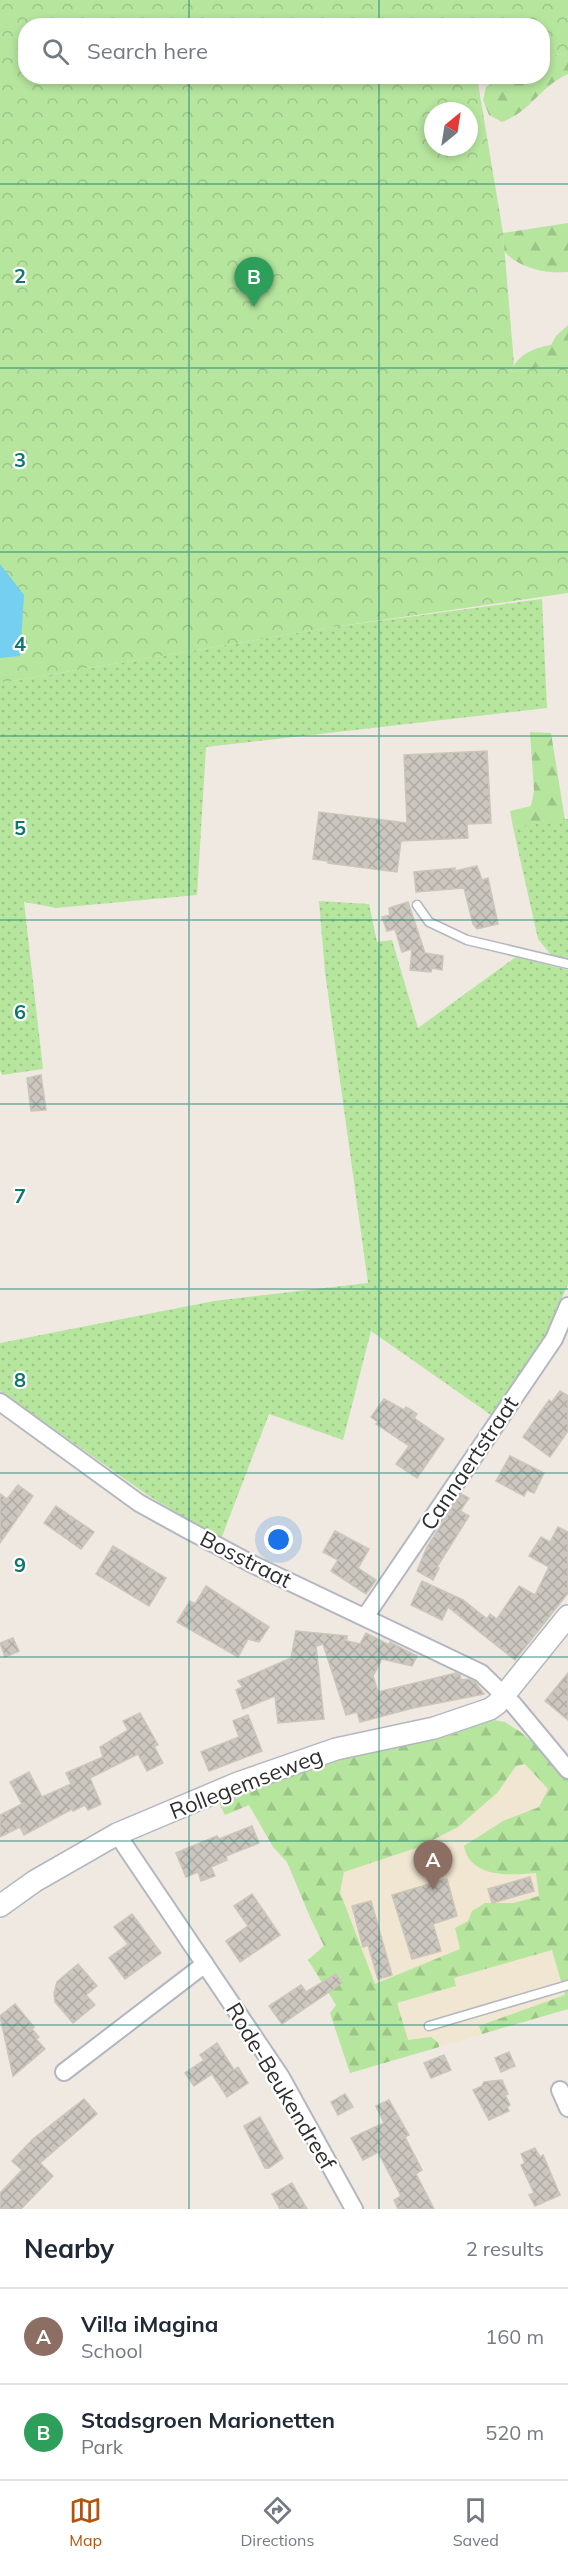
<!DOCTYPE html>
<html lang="en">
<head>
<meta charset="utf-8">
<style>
	body { margin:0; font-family:Mulish,sans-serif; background:#f2f2f3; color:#1f2937 }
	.compass { position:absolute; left:424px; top:102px; width:54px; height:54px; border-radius:50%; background:#fff; box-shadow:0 3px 9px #0003; rotate:30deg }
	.you { position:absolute; left:279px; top:1540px; width:21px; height:21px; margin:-15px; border:4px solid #fff; border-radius:50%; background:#1a73e8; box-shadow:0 0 0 9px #1a73e833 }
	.badge { display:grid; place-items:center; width:39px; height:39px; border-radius:50%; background:#b45309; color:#fff; font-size:20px; font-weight:700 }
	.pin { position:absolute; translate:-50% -50px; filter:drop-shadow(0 2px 3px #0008) }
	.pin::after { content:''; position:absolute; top:32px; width:21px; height:18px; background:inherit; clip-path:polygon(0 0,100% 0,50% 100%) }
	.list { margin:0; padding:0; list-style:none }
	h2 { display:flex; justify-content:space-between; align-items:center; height:78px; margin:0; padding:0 24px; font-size:26px }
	h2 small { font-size:20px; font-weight:400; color:#747a83 }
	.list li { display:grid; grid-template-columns:39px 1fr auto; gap:18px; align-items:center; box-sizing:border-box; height:96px; padding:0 24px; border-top:2px solid #e0e1e3 }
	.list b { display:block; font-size:22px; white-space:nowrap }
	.list p { margin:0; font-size:20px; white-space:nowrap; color:#747a83 }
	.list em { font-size:20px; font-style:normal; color:#747a83 }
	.icon { flex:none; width:33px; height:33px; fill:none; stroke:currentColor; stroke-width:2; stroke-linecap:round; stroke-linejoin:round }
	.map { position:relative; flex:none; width:568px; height:2209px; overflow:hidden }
	.search { position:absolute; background:#fff; box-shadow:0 3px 9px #0003; left:18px; right:18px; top:18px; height:66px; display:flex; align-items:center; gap:15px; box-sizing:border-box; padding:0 21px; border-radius:24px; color:#747a83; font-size:22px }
	.sheet { height:270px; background:#fff }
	nav { display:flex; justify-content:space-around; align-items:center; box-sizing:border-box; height:84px; border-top:2px solid #e0e1e3; background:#fff; font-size:16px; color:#747a83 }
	nav a { display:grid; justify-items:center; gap:3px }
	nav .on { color:#b45309 }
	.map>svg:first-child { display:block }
	.education { fill:#f0e6d1 }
	.grass { fill:url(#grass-dots) }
	.forest { fill:url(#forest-firs); fill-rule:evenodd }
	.park { fill:url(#park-crowns); fill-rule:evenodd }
	.water { fill:#75cff0 }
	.building { fill:url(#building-cross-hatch); stroke:#cbc5ba; stroke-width:1.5 }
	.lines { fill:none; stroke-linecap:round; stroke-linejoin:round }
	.service-casing { stroke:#b4b7c1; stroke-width:11 }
	.minor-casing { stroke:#b4b7c1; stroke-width:20 }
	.tertiary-casing { stroke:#b4b7c1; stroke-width:24 }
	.service { stroke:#fff; stroke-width:8 }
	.minor { stroke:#fff; stroke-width:16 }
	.tertiary { stroke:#fff; stroke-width:21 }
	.grid { fill:none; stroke:#0f766e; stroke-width:1.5; stroke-opacity:0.55 }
	.labels { text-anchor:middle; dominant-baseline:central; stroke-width:4.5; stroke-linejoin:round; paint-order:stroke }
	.street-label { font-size:22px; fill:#2e2e2e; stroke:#fff }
	.grid-label { font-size:20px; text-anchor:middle; font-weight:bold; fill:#0f766e; stroke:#fff; stroke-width:4.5; stroke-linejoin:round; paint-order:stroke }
</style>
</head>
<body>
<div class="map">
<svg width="568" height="2209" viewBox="0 0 568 2209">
	<defs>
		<pattern id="grass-dots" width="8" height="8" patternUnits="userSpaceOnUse" patternTransform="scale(1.5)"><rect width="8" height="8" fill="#b6e59e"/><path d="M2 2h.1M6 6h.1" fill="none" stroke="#9dc588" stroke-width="1.8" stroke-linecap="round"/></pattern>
		<pattern id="forest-firs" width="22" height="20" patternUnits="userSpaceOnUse" patternTransform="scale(1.5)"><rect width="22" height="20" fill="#b6e59e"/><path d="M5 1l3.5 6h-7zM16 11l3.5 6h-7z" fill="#9dc588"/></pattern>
		<pattern id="park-crowns" width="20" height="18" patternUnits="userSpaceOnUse" patternTransform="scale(1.5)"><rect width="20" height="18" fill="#b6e59e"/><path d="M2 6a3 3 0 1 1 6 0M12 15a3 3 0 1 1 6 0" fill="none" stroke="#9dc588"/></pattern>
		<pattern id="building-cross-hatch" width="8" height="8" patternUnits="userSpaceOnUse" patternTransform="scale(1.5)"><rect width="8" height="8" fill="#cbc7bf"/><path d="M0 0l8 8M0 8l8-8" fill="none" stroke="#afaba4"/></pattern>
	</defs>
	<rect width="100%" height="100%" fill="#efe9e1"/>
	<polygon class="education" points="493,1720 505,1722 564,1770 568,2009 350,2073 330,2013 336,2005 308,1960 324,1945 310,1917 287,1862 273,1847 425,1740 467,1731"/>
	<g class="grass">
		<polygon points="542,599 547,708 206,747 197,895 56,908 24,902 43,1069 2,1075 0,1070 0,683 333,627"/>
		<polygon points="568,819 568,959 552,956 538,939 513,827"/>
		<polygon points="319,901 369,904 377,942 392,940 418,1028 516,957 568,970 568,1284 544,1339 491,1415 371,1331 343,1440 269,1414 221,1539 149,1496 0,1391 0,1343 214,1301 368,1283 325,972"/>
	</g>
	<g class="forest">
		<path d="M568,52V74C542,85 530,112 502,122L489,115L483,100L486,87L501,77L542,76L543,58Z"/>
		<path d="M568,223V272C547,274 518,268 504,251L503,233Z"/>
		<path d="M568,325V362L511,372C517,355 533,348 551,345L556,336Z"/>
		<polygon points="530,732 551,733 565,820 513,827 510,811 531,806 534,791"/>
		<path d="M493,1720L505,1722L522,1733L568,1776V2009L482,2034L479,2026L565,1995L552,1950L454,1978L456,1986L397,2003L408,2040L431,2037L439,2043V2047L350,2073L330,2013L336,2005L308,1960L324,1946L310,1917L287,1862L273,1847L249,1805L225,1815L218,1801L307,1766L448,1736ZM525,1764L548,1789L539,1807L503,1821L464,1846C470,1879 512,1875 536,1873L539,1896L514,1903H485L472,1911L468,1921L455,1928L460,1949L375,1984L340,1892L344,1872L419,1847L458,1827L497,1793L516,1766Z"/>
	</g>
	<path class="park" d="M0,0H568V52L543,58L542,26H26V76L477,77L503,233L514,364L511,372L568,362V593L333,627L0,683ZM433,111H469V147H433Z"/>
	<polygon class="water" points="0,564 24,595 20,656 0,658"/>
	<g class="building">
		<polygon points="487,751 491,823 467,824 468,838 401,841 397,872 328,863 328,861 313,859 319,812 407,823 404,755"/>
		<polygon points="477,866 482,880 488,878 498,924 477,929 473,924 464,888 416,892 414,872 455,868 455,871"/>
		<polygon points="408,902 425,953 443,956 442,970 432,968 431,972 410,970 412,949 402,952 395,929 387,931 382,917 390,915 389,908"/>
		<polygon points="41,1075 46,1110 31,1111 27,1078"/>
		<polygon points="560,1391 568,1396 568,1431 550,1457 523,1437 549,1400 552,1402"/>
		<polygon points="384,1399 404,1410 406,1407 411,1410 417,1414 414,1418 444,1439 417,1478 396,1464 409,1446 376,1424 378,1422 371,1417"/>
		<polygon points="510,1456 544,1473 534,1493 527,1490 524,1496 496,1481"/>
		<polygon points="18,1485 33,1496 0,1543 0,1494 7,1499"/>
		<polygon points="461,1494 469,1498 460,1511 469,1516 437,1567 439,1568 433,1580 417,1571 427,1547"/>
		<polygon points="56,1506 94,1532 81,1549 44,1523"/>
		<polygon points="558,1527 568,1532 568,1593 515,1660 448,1607 442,1620 411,1605 422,1581 463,1600 487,1619 490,1614 497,1619 519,1586 535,1595 549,1567 529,1556 541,1537 550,1542"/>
		<polygon points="335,1531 369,1549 358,1568 376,1580 366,1594 331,1571 338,1560 323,1552"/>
		<polygon points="113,1546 166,1578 149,1606 96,1574"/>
		<polygon points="206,1586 269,1627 259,1642 248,1639 238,1657 177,1622 190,1601 195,1604"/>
		<polygon points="296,1631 347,1636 347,1639 343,1640 360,1644 366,1633 389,1645 390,1642 417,1656 412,1666 382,1659 373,1676 378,1692 456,1673 460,1675 461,1680 469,1679 475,1682 484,1694 413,1708 360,1722 357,1712 346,1715 323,1644 316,1646 324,1719 278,1723 275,1696 243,1709 236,1690 243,1687 238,1681 291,1658"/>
		<polygon points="13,1638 19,1651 5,1657 0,1643"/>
		<polygon points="568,1673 568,1720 545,1701"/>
		<polygon points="140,1713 158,1745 154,1746 163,1763 147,1771 138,1754 90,1778 101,1804 88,1810 85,1805 73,1811 72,1809 24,1835 20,1827 0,1837 0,1815 22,1804 10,1782 29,1772 42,1797 71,1784 66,1773 103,1757 100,1747 128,1730 123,1721"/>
		<polygon points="248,1715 262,1751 209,1771 201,1752 239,1737 233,1721"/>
		<polygon points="252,1826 259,1843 226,1856 227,1860 211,1867 215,1876 201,1881 198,1872 186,1877 176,1853 217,1836 219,1839"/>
		<polygon points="530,1877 534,1891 492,1903 488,1889"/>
		<polygon points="447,1879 457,1916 433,1924 441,1951 412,1959 392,1895"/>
		<polygon points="252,1894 280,1935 240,1962 226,1941 248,1926 234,1906"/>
		<polygon points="371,1901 392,1975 378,1979 368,1945 363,1947 352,1906"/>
		<polygon points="132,1914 161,1953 125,1979 109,1958 128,1944 114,1927"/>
		<polygon points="78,1964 97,1986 86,1995 95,2005 73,2023 55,2002 54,1993 57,1982"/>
		<polygon points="336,1974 342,1983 282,2024 269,2006 301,1985 306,1992"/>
		<polygon points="15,2004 34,2027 32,2029 39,2037 36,2039 45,2049 13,2076 0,2016"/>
		<polygon points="217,2043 234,2070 238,2067 248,2083 227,2097 212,2074 194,2086 185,2073 204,2060 200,2055"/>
		<polygon points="509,2052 515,2066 501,2072 495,2058"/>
		<polygon points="444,2055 451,2070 431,2078 424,2063"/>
		<polygon points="502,2080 508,2094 505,2095 510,2105 507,2107 509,2111 489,2120 473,2090 482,2086 484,2082"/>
		<polygon points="345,2094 353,2107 338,2115 331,2102"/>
		<polygon points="84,2099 97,2114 40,2163 53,2176 21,2209 0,2209 0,2193 22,2170 12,2161 33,2139"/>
		<polygon points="389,2100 409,2135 405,2137 422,2170 416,2174 434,2209 398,2209 394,2200 401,2196 378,2152 363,2160 351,2138 384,2123 376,2106"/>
		<polygon points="260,2117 283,2158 269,2168 265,2168 244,2126"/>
		<polygon points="535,2148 540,2157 543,2155 560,2195 535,2206 529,2195 534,2193 521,2165 525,2163 521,2154"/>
		<polygon points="292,2183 307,2209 280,2209 272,2194"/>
	</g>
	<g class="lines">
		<g class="service-casing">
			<g id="service">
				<polyline points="417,905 429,922 467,940 568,964"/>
				<polyline points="429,2026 568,1985"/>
			</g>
		</g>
		<g class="minor-casing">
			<g id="minor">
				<polyline points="0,1402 139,1503 188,1530 250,1563 481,1673 514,1705 568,1770"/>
				<polyline points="365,1617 554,1339 568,1306"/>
				<polyline points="117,1834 281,2077 354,2209"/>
				<polyline points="64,2072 205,1964"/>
				<polyline points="560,2090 568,2108"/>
			</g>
		</g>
		<g class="tertiary-casing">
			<polyline id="tertiary" points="0,1906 35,1881 117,1834 238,1783 336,1749 434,1728 490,1709 497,1704 568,1616"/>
		</g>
		<use href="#service" class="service"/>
		<use href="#minor" class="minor"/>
		<use href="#tertiary" class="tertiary"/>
	</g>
	<path class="grid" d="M189,0V26M379,0V26M189,76V2209M379,76V2209M0,184H568M0,368H568M0,552H568M0,736H568M0,920H568M0,1104H568M0,1289H568M0,1473H568M0,1657H568M0,1841H568M0,2025H568"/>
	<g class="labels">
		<g class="street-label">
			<text transform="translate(469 1463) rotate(-56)">Cannaertstraat</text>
			<text transform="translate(246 1559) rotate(27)">Bosstraat</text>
			<text transform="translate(246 1783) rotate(-21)">Rollegemseweg</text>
			<text transform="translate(281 2086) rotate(59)">Rode-Beukendreef</text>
		</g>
	</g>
	<g class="grid-label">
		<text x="20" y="283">2</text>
		<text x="20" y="467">3</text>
		<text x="20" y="651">4</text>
		<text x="20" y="835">5</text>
		<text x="20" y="1019">6</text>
		<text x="20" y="1203">7</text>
		<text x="20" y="1387">8</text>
		<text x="20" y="1572">9</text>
	</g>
</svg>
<svg class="compass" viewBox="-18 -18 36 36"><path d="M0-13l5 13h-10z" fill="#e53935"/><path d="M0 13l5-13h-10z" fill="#747a83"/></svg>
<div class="you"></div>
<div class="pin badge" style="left:433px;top:1890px;background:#8d6e63">A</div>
<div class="pin badge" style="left:254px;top:307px;background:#2e9e5b">B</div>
<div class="search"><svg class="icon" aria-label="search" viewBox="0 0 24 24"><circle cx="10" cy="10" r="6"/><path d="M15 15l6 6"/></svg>Search here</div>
</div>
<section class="sheet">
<h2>Nearby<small>2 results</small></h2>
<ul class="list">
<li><span class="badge" style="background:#8d6e63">A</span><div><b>Vil!a iMagina</b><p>School</p></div><em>160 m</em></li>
<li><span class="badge" style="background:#2e9e5b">B</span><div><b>Stadsgroen Marionetten</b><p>Park</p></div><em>520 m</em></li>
</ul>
</section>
<nav>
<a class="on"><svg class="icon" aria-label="map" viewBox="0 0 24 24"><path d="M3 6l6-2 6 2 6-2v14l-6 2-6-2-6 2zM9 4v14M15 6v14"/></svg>Map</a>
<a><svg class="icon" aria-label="directions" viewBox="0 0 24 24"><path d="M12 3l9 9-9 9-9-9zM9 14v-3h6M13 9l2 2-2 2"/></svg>Directions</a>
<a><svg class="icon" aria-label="saved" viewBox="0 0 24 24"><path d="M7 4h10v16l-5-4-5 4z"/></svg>Saved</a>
</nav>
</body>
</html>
